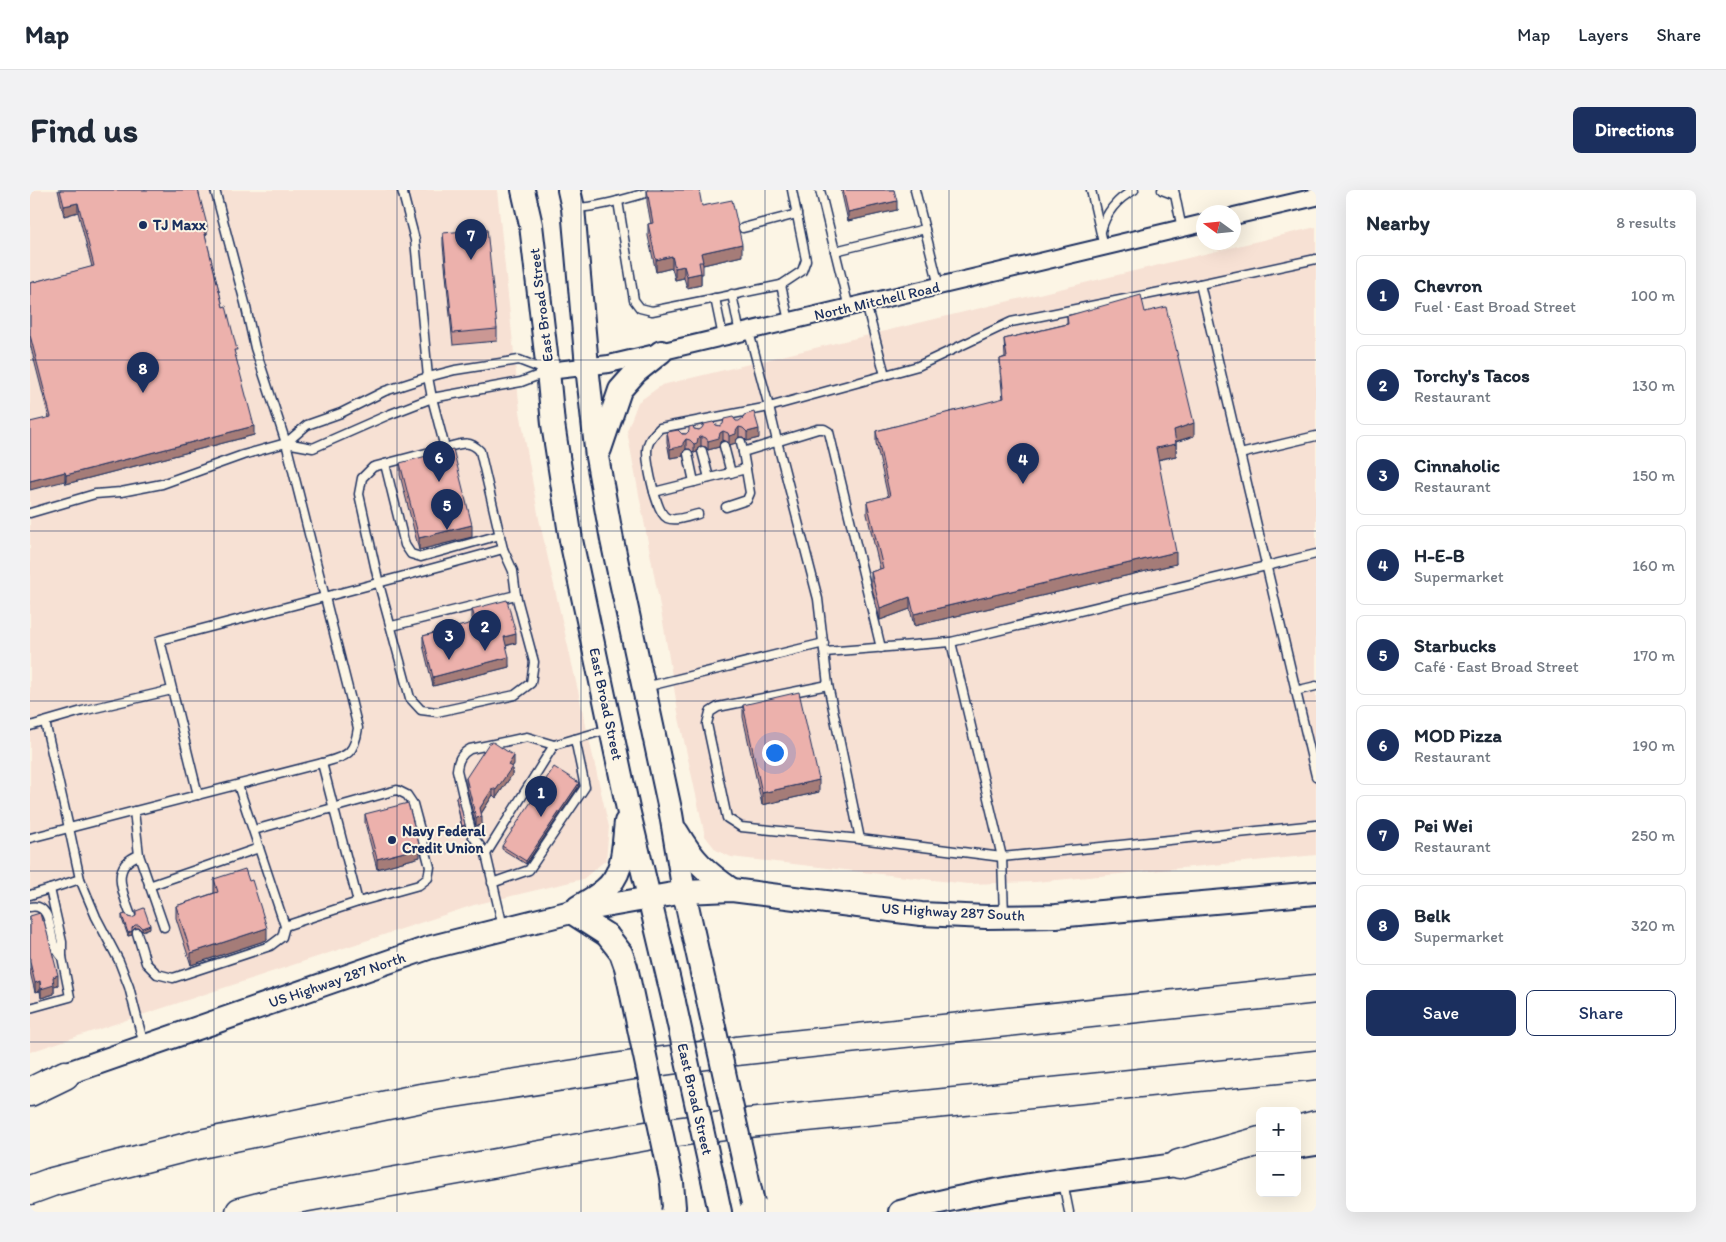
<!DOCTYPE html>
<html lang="en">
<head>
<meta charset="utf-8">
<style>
	body { margin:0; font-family:Itim,sans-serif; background:#f2f2f3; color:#1f2937 }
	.controls { position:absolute; right:15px; bottom:15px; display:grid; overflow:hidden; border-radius:8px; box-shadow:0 5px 20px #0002 }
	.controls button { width:45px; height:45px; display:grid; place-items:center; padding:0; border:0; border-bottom:1px solid #e0e1e3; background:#fff; color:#1f2937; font:25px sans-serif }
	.compass { position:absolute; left:1166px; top:15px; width:45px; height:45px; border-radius:50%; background:#fff; box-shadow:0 5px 20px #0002; rotate:285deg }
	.you { position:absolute; left:744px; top:562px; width:18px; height:18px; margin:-12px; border:4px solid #fff; border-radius:50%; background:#1a73e8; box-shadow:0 0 0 8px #1a73e833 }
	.badge { display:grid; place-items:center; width:32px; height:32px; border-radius:50%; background:#1b2f5e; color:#fff; font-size:16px; font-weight:700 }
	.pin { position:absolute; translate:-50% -41px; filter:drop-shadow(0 1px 2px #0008) }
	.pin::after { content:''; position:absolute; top:26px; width:18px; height:15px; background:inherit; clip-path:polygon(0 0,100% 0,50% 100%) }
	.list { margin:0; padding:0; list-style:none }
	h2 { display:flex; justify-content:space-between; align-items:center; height:65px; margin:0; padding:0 20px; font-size:21px }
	h2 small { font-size:16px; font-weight:400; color:#747a83 }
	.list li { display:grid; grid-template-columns:32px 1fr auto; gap:15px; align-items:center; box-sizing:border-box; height:80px; margin:0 10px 10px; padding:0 10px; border:1px solid #e0e1e3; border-radius:8px }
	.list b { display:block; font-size:19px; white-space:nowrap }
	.list p { margin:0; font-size:16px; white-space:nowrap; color:#747a83 }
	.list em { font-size:16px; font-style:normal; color:#747a83 }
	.actions { display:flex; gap:10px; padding:15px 20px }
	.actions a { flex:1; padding:11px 0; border:1px solid #1b2f5e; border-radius:8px; text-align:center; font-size:18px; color:#1b2f5e }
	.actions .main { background:#1b2f5e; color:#fff }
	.map { position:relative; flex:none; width:1286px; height:1022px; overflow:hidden; border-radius:8px }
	header { display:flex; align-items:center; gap:30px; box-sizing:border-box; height:70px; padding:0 25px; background:#fff; border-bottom:1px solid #e0e1e3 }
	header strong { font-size:24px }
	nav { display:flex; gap:28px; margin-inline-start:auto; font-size:18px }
	.intro { display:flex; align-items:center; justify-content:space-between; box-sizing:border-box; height:120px; padding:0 30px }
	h1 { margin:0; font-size:35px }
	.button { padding:12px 22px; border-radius:8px; background:#1b2f5e; color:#fff; font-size:18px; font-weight:700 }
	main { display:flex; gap:30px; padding:0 30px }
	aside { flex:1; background:#fff; border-radius:8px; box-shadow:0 5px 20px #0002 }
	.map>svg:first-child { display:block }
	.built { fill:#f7e1d4 }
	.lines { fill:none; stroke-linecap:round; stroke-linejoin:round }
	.lane-casing { stroke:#1b2f5e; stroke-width:11 }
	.street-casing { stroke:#1b2f5e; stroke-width:20 }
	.secondary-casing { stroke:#1b2f5e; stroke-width:26 }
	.highway-casing { stroke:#1b2f5e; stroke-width:31 }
	.lane { stroke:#fcf5e5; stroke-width:8 }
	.street { stroke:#fcf5e5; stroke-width:16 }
	.secondary { stroke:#fcf5e5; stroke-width:22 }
	.highway { stroke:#fcf5e5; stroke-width:28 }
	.secondary-bridge-casing { stroke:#1b2f5e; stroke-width:26; stroke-linecap:butt }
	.secondary-bridge { stroke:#fcf5e5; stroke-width:22 }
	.wall { fill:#cb9894; stroke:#1b2f5e }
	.shaded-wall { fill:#a57c78; stroke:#1b2f5e }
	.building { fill:#ecb1ac; stroke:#1b2f5e }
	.grid { fill:none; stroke:#1b2f5e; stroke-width:1; stroke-opacity:0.55 }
	.poi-dot { fill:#1b2f5e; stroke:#fcf5e5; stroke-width:2 }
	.labels { text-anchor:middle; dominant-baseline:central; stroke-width:4; stroke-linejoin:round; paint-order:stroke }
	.poi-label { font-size:15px; font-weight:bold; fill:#1b2f5e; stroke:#fcf5e5; text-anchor:start }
	.street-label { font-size:15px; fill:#1b2f5e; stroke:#fcf5e5 }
</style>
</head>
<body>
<header>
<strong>Map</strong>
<nav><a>Map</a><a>Layers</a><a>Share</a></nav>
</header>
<div class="intro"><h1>Find us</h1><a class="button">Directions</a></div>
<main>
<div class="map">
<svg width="1286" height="1022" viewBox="0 0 1286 1022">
	<rect width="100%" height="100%" fill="#fcf5e5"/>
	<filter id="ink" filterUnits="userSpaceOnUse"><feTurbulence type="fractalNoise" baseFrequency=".02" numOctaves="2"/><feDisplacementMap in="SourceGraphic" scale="10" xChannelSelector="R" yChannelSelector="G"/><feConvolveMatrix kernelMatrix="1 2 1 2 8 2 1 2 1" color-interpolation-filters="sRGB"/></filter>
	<g filter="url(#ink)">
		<g class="built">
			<polygon points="0,0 467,0 490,221 509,329 579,637 576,670 553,689 444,715 0,862"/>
			<polygon points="1286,37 1286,665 1006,692 938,694 701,667 686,660 675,646 649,528 633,432 597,241 608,212 632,195"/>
		</g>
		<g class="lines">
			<g class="lane-casing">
				<g id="lane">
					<polyline points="790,0 819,118"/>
					<polyline points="885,0 909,96"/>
					<polyline points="1061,0 1074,57"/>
					<polyline points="1132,0 1145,5"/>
					<polyline points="1144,0 1152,39"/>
					<polyline points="588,11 604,110 610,118 622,121 751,95"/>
					<path d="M545,18C573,17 600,7 627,0"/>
					<polyline points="713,38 767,24"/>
					<path d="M1071,41C1076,22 1087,9 1104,0"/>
					<polyline points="805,61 895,39"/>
					<polyline points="1286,69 1170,94 1286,586"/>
					<polyline points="702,104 710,144"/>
					<polyline points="685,108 693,147"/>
					<polyline points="836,114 855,185"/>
					<polyline points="759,131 751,95 772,81 776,70 762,0"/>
					<polyline points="719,142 739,217 888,176 981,132 1170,94"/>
					<polyline points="711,252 713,262"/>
					<polyline points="256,253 277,235 311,223 355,201 398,187 425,180 489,170 515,180"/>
					<polyline points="694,256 701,283"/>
					<polyline points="415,258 343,277 332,288 329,304 349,394 380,508 391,520 407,522 485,505 501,493 504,472 486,405 483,381 473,359"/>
					<polyline points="672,261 679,288"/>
					<polyline points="658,264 664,292"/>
					<polyline points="1210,264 1286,246"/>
					<polyline points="355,274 375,355 381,364 391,367 470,345"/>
					<polyline points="624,302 716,279"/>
					<polyline points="696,317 717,310 720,303 713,262 788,239 794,239 799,242 851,458"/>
					<polyline points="0,323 65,304 91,302 132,294 213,265 256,253 283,258 358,225 402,208 491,192 517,182"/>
					<path d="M668,324C659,326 646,332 637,328C626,323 617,274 617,262C617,251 623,245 630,238L739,217L747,251L788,409L798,495L830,649L972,667L1286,635"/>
					<polyline points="362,436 486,405"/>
					<polyline points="795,462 921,452"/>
					<polyline points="798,495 688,517 680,522 677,534 697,628 711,637 830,649"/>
					<polyline points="615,497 794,453"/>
					<polyline points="1265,501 1286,496"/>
					<polyline points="15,532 39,638 50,689 66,727 89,771 99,797 114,855"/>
					<polyline points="0,536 52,521 142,500"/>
					<path d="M168,605L130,450C244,420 359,391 473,359L450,261C439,249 430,254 415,258L402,208L398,187L385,50L372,0"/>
					<polyline points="104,621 109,665 134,737"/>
					<polyline points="224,640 367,600 377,605 383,614 400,677 398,688 389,695 328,712 292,573"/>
					<path d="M0,648L292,573C316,566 324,566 328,538L256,253L225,158L215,113L185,0"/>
					<path d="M456,664L442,645L427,580C428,570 431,564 440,559L497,547L524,555"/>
					<polyline points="462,693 499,680 555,597 545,549"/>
					<polyline points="119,696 229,658 208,595"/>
					<polyline points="20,699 50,689"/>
					<polyline points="0,705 20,699 32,752 32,767 40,807 0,818"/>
					<path d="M0,717C22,712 19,744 25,757C27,760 29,764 32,767"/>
					<polyline points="974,725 972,667 921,452 1286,364"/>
					<path d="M101,726C93,703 79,676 109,665"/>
					<polyline points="255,736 328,712"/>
					<polyline points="473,737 456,664 524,555 579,539"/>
					<polyline points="107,743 116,773 127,784 143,788 240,756 252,747 255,736 229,658"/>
					<polyline points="1033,992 1039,1022"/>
				</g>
			</g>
			<g class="street-casing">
				<g id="street">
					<polyline points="1204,26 1286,7"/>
					<polyline points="518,181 579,174 1174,33"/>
				</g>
			</g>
			<g class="secondary-casing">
				<g id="secondary">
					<polyline points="493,0 501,35 518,181 523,234 541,350 598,619 644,812"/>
					<polyline points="539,0 543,18 557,176 567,267 582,350 641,624 654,702 674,792"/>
					<polyline points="570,259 590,200 606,182 631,162"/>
					<path d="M647,642C664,671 675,681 702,700"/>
					<path d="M548,717C556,712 566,707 574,700C595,684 593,655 596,632"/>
					<polyline points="541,722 577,745"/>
					<polyline points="18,890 398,758 541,722 654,702 702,700 891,724 956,727 1026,726 1286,703"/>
					<polyline points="1267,957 1286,954"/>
					<polyline points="684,994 690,1022"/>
					<path d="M870,1022C967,995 1066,987 1165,972"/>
				</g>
			</g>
			<g class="highway-casing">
				<g id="highway">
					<polyline points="0,902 35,885"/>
					<polyline points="1267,940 1286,935"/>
					<polyline points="1149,974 1230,951"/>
					<polyline points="0,1000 22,992 161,956 391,908 604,875 706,861 1286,799"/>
					<polyline points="210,1022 244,1013 622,945 718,933 1286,875"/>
				</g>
			</g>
			<use href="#lane" class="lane"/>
			<use href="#street" class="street"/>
			<use href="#secondary" class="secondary"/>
			<use href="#highway" class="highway"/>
			<g class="secondary-bridge-casing">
				<g id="secondary-bridge">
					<polyline points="577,745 591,763 596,777 642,993 644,1017 643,1022"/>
					<polyline points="674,792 723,1013"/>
					<polyline points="644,812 684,994"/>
				</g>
			</g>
			<use href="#secondary-bridge" class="secondary-bridge"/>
		</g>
		<g class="wall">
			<polygon points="28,0 168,0 177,44 175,45 206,169 224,245 36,294 0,154 0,93 62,77 48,22 34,26"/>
			<polygon points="617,0 672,16 712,66 673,75 673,84 671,84 671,95 657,98 654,88 645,90 642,78 626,82 618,46 618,34 621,34 617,12"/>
			<polygon points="811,0 864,0 867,20 818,31"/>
			<polygon points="413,43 467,139 467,151 423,155 413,55"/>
			<polygon points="1115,122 1164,246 1146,252 1146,266 1128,270 1146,374 884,436 880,419 850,430 841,394 841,382 850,379 837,324 837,312 858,307 846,253 846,241 973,209 970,181 970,169 975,167 974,149 1037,134 1037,126"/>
			<polygon points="706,231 729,248 717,251 713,247 709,247 706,250 706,253 699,255 698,252 693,250 690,252 689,257 678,260 676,257 671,256 668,257 667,262 664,263 660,259 656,259 653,262 653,266 640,268 637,252 637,242 656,244 664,239 669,240 686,235 690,236"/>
			<polygon points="370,273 442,347 389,360 370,285"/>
			<polygon points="442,419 486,453 476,456 479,477 403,496 393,455 393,446 444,433 442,428"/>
			<polygon points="713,515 789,602 732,615 713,527"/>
			<polygon points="484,574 482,577 482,585 466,608 463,605 451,624 452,635 446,636 436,595 436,588"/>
			<polygon points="549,596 496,674 472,659 472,656"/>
			<polygon points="426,608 435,638 432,639"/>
			<polygon points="335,624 390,667 347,679 335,633"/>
			<polygon points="184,689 219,691 237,750 161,775 146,728 146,716 184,703"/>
			<polygon points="92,725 98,727 120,738 112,741 109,738 105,738 102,741 102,745 98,746 92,729"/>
			<polygon points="0,726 28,795 24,796 24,804 11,808 10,801 5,802 0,782"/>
		</g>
		<g class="shaded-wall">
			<polygon points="867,11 867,20 818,31 818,22"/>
			<polygon points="48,13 48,22 34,26 34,16"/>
			<polygon points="177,35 177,44 173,45 173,36"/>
			<polygon points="712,54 712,66 673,75 671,63"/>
			<polygon points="642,66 642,78 626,82 626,70"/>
			<polygon points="654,76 654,88 645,90 645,78"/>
			<polygon points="671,83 671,95 657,98 657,86"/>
			<polygon points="1164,233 1164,246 1144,252 1144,240"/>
			<polygon points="224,236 224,245 36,294 36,285"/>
			<polygon points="709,237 709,247 706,250 706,253 699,255 699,246"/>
			<polygon points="729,239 729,248 717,251 717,242"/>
			<polygon points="693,241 693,250 690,252 689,257 678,260 678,251"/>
			<polygon points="671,246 671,256 668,257 667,262 664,263 664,254 668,248"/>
			<polygon points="656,249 656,259 653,262 653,266 640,268 640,259 653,253"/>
			<polygon points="1146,254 1146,266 1126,270 1126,258"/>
			<polygon points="35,282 35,291 0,300 0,291"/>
			<polygon points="442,335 442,347 389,360 389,348"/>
			<polygon points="1146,362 1146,374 884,436 884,424"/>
			<polygon points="880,407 880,419 850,430 850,418"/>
			<polygon points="486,444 486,453 474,456 474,447"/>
			<polygon points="479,467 479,477 403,496 403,487"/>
			<polygon points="484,566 484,574 482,577 482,585 466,608 466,600 478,575"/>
			<polygon points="789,590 789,602 732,615 732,603"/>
			<polygon points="549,593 549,596 496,674 496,671"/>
			<polygon points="463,598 463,605 450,625 450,618"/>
			<polygon points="452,627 452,635 446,636 446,628"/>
			<polygon points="435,635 435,638 432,639 432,636"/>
			<polygon points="390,658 390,667 347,679 347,669"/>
			<polygon points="120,735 120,738 112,741 112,738"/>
			<polygon points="237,738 237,750 161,775 161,763"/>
			<polygon points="102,741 102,745 98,746 98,743"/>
			<polygon points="28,785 28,795 24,796 24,804 11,808 11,799 23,787"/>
			<polygon points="10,791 10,801 5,802 5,793"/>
		</g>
		<g class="building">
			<polygon points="30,0 168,0 177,35 173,36 193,117 196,116 207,160 204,160 224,236 36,285 35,282 0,291 0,232 21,227 0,145 0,93 64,76 48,13 34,16"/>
			<polygon points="617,0 669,0 672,16 702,10 712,54 671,63 673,72 669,72 671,83 657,86 654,76 645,78 642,66 626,70 618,34 623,33"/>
			<polygon points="813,0 864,0 867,11 818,22"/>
			<polygon points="457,39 467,139 423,143 413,43"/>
			<polygon points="1111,105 1115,122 1136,117 1164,233 1144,240 1146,254 1126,258 1146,362 884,424 880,407 850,418 841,382 853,378 837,312 860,306 846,241 974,208 970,169 977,167 974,149 1038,134 1037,126"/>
			<polygon points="724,222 729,239 717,242 713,238 709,237 706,241 706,244 699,246 698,243 693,241 690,243 689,248 678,251 676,248 671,246 668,248 667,253 664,254 660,250 656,249 653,253 653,256 640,259 637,242 648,240 652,244 656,244 659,241 659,237 663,236 664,239 669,240 672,238 674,234 683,232 686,235 690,236 693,234 694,229 703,227 706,231 709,231 713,228 714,225"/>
			<polygon points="423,259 442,335 389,348 370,273"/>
			<polygon points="477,410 486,444 474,447 479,467 403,487 393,446 446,432 442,419"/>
			<polygon points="769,502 789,590 732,603 713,515"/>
			<polygon points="463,552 484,566 478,575 482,577 466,600 463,598 450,618 452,627 446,628 436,588 459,553"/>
			<polygon points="524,577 549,593 496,671 472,656"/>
			<polygon points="428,605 435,635 432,636 426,608"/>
			<polygon points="378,613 390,658 347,669 335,624"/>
			<polygon points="215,679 219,691 222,690 237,738 161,763 146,716 188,702 184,689"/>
			<polygon points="114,718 120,735 112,738 109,735 105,735 102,738 102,741 98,743 92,725 96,724 98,727 102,728 106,726 106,721"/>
			<polygon points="10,723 12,731 14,731 28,785 23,787 24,795 11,799 10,791 5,793 0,772 0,726"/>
		</g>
	</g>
	<path class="grid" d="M184,0V1022M367,0V1022M551,0V1022M735,0V1022M919,0V1022M1102,0V1022M0,170H1286M0,341H1286M0,511H1286M0,681H1286M0,852H1286"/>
	<g class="poi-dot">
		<circle cx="113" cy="35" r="5"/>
		<circle cx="362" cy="650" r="5"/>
	</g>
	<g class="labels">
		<g class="poi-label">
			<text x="123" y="35">TJ Maxx</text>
			<text x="372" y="641">Navy Federal<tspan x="372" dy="17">Credit Union</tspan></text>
		</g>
		<g class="street-label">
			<text transform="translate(847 111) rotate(-13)">North Mitchell Road</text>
			<text transform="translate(511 115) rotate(-97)">East Broad Street</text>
			<text transform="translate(576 514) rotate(78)">East Broad Street</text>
			<text transform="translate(923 722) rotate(3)">US Highway 287 South</text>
			<text transform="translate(307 790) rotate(-19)">US Highway 287 North</text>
			<text transform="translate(665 909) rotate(77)">East Broad Street</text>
		</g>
	</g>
</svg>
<div class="controls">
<button>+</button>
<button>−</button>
</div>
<svg class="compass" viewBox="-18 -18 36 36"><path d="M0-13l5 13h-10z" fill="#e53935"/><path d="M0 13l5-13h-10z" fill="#747a83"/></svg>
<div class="you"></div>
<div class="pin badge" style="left:511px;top:627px">1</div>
<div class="pin badge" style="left:455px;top:461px">2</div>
<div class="pin badge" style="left:419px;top:470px">3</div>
<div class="pin badge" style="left:993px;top:294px">4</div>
<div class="pin badge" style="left:417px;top:340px">5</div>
<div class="pin badge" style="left:409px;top:292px">6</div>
<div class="pin badge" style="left:441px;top:70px">7</div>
<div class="pin badge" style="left:113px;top:203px">8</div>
</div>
<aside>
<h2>Nearby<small>8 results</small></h2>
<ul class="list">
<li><span class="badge">1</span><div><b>Chevron</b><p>Fuel · East Broad Street</p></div><em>100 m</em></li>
<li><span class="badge">2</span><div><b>Torchy's Tacos</b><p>Restaurant</p></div><em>130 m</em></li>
<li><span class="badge">3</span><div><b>Cinnaholic</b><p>Restaurant</p></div><em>150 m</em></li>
<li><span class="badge">4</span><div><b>H-E-B</b><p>Supermarket</p></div><em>160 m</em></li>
<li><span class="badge">5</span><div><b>Starbucks</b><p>Café · East Broad Street</p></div><em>170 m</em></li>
<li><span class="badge">6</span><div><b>MOD Pizza</b><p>Restaurant</p></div><em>190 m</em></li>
<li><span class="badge">7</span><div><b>Pei Wei</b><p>Restaurant</p></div><em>250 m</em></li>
<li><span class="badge">8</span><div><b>Belk</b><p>Supermarket</p></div><em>320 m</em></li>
</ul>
<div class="actions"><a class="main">Save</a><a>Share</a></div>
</aside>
</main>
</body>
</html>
